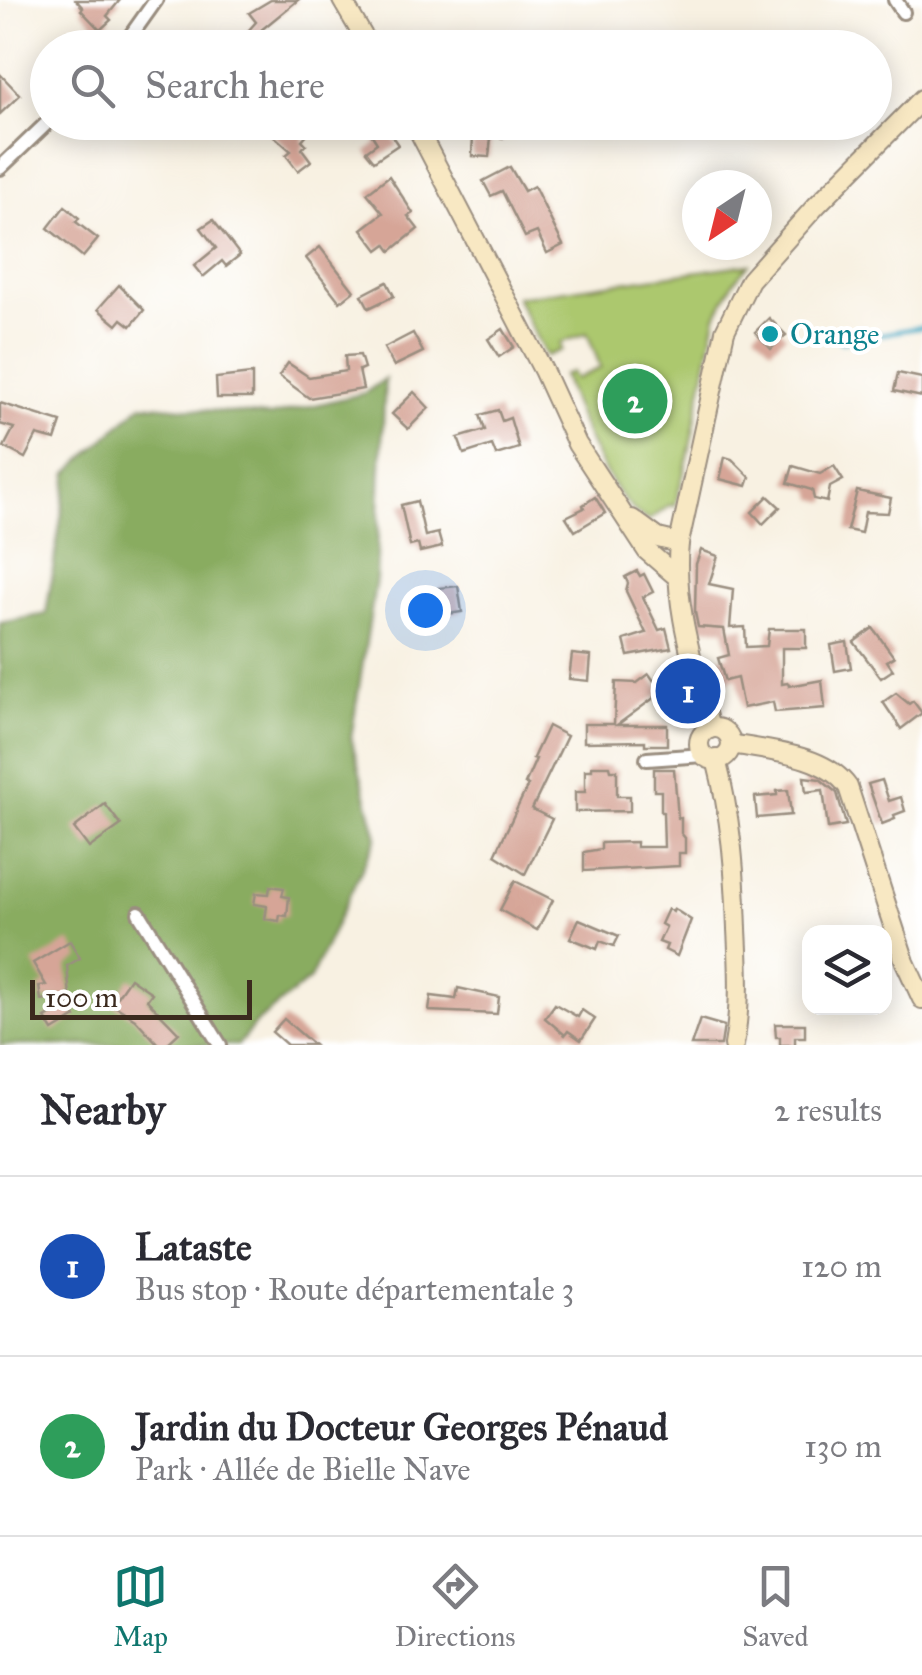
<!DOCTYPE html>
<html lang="en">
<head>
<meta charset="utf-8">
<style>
	body { margin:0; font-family:"IM FELL Great Primer",serif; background:#f7f7f7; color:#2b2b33 }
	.controls { position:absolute; right:30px; bottom:30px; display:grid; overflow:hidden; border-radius:20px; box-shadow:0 5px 25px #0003 }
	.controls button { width:90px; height:90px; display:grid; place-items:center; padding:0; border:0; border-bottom:2px solid #e1e1e2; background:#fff; color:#2b2b33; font:50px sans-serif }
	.compass { position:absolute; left:682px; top:170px; width:90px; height:90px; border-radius:50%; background:#fff; box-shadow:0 5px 25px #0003; rotate:215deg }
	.scale { position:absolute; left:30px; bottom:25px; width:222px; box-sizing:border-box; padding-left:10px; border:5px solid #3b2a1e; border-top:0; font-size:28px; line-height:35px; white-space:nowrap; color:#3b2a1e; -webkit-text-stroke:8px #fff; paint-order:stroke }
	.you { position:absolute; left:425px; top:610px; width:35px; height:35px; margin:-25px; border:8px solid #fff; border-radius:50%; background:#1a73e8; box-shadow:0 0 0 15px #1a73e833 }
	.badge { display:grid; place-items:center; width:65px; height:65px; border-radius:50%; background:#0f766e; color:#fff; font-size:32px; font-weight:700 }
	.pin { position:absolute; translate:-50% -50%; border:5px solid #fff; box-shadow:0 2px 10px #0006 }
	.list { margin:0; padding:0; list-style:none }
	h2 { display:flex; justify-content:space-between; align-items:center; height:130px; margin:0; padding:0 40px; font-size:42px }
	h2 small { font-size:32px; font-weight:400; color:#7c7c81 }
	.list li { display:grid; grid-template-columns:65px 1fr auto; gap:30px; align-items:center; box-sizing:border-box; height:180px; padding:0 40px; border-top:2px solid #e1e1e2 }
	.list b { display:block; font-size:38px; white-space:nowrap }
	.list p { margin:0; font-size:32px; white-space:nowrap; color:#7c7c81 }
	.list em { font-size:32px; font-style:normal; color:#7c7c81 }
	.icon { flex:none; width:55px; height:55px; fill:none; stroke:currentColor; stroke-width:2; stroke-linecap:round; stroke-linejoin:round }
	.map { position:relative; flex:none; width:922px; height:1045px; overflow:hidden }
	.search { position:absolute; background:#fff; box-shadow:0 5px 25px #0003; left:30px; right:30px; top:30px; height:110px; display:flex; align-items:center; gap:25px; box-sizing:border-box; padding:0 35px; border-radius:55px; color:#7c7c81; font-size:38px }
	.sheet { height:490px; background:#fff }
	nav { display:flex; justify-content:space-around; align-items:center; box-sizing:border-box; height:140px; border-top:2px solid #e1e1e2; background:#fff; font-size:28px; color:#7c7c81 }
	nav a { display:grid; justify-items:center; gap:5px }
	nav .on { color:#0f766e }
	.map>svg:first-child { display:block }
	.green { fill:#acc86e; stroke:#747946; stroke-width:2.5 }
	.forest { fill:#89ac61; stroke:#626b40; stroke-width:2.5 }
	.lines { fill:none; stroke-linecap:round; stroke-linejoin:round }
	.stream { stroke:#44abc4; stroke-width:5 }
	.building { fill:#d6a597 }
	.street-casing { stroke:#9a8e80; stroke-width:18 }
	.secondary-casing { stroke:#9a8e80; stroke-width:22 }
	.street { stroke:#fff; stroke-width:12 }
	.secondary { stroke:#f8e8c3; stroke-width:18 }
	.culture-dot { fill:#0f9aa8; stroke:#fff; stroke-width:4 }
	.labels { text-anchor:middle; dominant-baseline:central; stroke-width:8; stroke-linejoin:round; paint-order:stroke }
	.culture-label { font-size:30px; fill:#0d838f; stroke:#fff; text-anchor:start }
</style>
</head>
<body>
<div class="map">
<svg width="922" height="1045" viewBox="0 0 922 1045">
	<rect width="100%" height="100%" fill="#fff"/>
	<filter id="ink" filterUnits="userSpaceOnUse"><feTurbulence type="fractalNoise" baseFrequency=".01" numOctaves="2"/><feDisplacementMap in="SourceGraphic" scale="20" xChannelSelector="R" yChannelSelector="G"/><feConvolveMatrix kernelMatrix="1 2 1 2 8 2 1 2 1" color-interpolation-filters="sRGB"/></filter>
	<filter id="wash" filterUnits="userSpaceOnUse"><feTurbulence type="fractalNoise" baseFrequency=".0048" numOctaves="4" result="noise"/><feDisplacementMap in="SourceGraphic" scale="40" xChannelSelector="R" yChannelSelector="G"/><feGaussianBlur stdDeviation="2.25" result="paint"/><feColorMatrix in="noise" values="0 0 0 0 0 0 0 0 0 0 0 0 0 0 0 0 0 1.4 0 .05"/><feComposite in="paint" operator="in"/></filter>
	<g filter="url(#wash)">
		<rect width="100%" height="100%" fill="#f8f1e2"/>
		<path class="green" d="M749,264L733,283L716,316L688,457L675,506L670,505L650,520C614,511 574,409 563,375L571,372L575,379L601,368L587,333L560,343L562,350L546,356L516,297Z"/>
		<polygon class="forest" points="385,379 376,579 351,738 377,837 310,979 256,1023 238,1045 0,1045 0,623 46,614 68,473 142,404 270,416 365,393"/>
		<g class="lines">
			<polyline class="stream" points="841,341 922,327"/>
		</g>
		<g id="blocks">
			<g class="building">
				<polygon points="76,0 120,0 107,16 111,20 100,30 81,10 83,8"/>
				<polygon points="271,0 298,0 244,44 240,40 256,22 249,13"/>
				<polygon points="0,74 20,95 0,114"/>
				<polygon points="276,122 296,122 308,133 302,140 306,144 302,149 311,161 298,171 286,155 291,151 268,131"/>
				<polygon points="469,122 504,124 503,138 491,137 489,157 472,156 473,135 468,135"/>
				<polygon points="383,123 398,145 374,161 366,151 377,143 370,132"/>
				<polygon points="510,167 524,191 534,186 563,245 547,253 537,232 525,237 502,191 491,196 483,181"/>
				<polygon points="389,176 413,213 408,216 418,229 391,251 386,244 378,250 362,229 383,213 367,193"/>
				<polygon points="65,206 79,218 76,222 98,239 83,257 48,228"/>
				<polygon points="213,220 240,255 226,266 222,261 203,277 194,266 216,248 201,228"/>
				<polygon points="320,247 354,291 340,302 306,258"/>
				<polygon points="387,282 394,296 369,308 362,295"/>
				<polygon points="119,285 144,310 131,326 122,319 117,325 98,309"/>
				<polygon points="769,318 786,335 771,349 755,332"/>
				<polygon points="503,329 514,347 499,357 488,339"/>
				<polygon points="413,333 423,352 394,366 384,348"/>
				<polygon points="360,355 364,368 359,370 363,389 309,398 279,376 288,363 309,377 346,371 345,356"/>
				<polygon points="898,373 922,378 922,397 894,391"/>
				<polygon points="252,374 252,398 217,398 216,378"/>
				<polygon points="414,392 429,408 408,429 392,414"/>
				<polygon points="0,403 61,422 55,440 37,435 25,458 4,447 14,428 0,424"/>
				<polygon points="498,410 502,421 510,418 519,448 496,455 492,445 464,454 458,438 485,430 480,415"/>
				<polygon points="725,457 732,459 750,477 747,486 720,479"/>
				<polygon points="793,466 820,474 834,466 843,480 830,487 827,502 814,499 812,490 788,483"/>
				<polygon points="857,491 891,498 888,513 865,512 861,533 847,530"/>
				<polygon points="768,496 780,507 763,524 752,512"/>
				<polygon points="595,497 605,513 575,531 566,517 584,508 583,505"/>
				<polygon points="417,501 425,536 438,533 442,547 420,552 418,544 410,546 401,505"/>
				<polygon points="701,550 718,556 709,584 733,589 730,628 745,627 746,647 767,646 769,629 806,629 806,648 782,648 782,684 788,683 789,686 822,680 825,708 775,712 773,702 743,708 737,678 725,681 718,658 729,655 724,629 698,627 695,612 696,564"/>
				<polygon points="637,571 640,576 644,574 653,592 643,597 659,630 666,628 671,648 628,656 624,640 646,633 626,591 628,583 625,577"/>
				<polygon points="458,586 462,612 432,616 430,600 440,598 438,588"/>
				<polygon points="873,628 894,657 887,661 893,670 881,678 854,642"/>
				<polygon points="847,642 851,668 835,671 831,645"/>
				<polygon points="572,654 591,656 589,681 569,679"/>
				<polygon points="649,674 662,692 617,725 667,725 667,745 645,745 645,741 584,742 584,724 614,724 616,682 637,683"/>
				<polygon points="896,693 909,704 913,701 922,713 901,729 883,702"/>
				<polygon points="548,726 567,736 532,809 552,819 525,874 495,855 528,785 525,784 536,759 533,758"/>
				<polygon points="592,766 610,766 611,770 617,770 617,796 630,796 630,811 575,812 575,792 585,792 585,770 592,770"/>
				<polygon points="654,769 674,769 678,818 681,818 681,833 685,838 685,853 679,853 679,866 584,871 584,852 601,849 601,843 636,842 636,847 664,847 663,812 661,812 661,791 654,791"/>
				<polygon points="804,777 820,779 837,793 846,825 828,828 823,790 806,792"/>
				<polygon points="882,780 889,801 901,797 905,811 894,815 895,819 882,824 868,784"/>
				<polygon points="788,790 791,815 757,818 755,797 777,795 777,791"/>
				<polygon points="105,804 121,825 89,848 74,828"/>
				<polygon points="515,881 553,900 537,930 500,910"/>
				<polygon points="270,886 284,888 282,896 289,897 287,916 280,915 279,921 265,919 267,906 254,904 256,893 269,894"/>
				<polygon points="668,909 673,912 674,909 691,920 677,956 665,950 667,945 659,942 666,927 661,924"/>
				<polygon points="579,919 619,936 614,946 600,941 597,949 570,938"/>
				<polygon points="70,941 80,958 67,966 70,996 41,1000 39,986 46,985 33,963"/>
				<polygon points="130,978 152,993 147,1000 179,1033 166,1045 159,1045 135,1019 112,1004"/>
				<polygon points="458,988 499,997 497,1014 429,1011 431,996 456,999"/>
				<polygon points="69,1004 76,1017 53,1031 45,1018"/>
				<polygon points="555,1004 578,1017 582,1010 595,1019 581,1040 568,1031 565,1035 545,1018"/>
				<polygon points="284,1019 314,1045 287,1045 272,1032"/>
				<polygon points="700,1019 724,1026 721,1045 691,1045"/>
				<polygon points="775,1024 805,1024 805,1037 795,1037 795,1045 780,1045 780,1037 776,1037"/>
			</g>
		</g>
	</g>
	<g filter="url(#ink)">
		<use href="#blocks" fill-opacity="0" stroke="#9a8e80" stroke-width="2.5"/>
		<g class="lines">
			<g class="street-casing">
				<g id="street">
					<polyline points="895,0 903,12"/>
					<polyline points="122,48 156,0"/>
					<polyline points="0,168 48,122"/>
					<polyline points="647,759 704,755"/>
					<polyline points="139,913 220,1045"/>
				</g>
			</g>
			<g class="secondary-casing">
				<g id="secondary">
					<polyline points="342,0 370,48"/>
					<polyline points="414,122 543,370 577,444 647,551 676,576"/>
					<polyline points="632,519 658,538 679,543"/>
					<circle cx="715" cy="744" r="16"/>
					<path d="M710,729C695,668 673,606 679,543L725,331L750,280L816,206L922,99"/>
					<path d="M731,744C768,751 825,754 848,787L905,962L922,999"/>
					<path d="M716,759C731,817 735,869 737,929C739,968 741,1006 734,1045"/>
				</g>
			</g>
			<use href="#street" class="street"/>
			<use href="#secondary" class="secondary"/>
		</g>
	</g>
	<circle class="culture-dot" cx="770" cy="334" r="10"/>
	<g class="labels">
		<g class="culture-label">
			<text x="790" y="334">Orange</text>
		</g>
	</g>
</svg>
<div class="controls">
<button><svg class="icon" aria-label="layers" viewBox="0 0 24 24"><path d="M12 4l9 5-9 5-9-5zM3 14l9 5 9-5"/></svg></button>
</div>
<svg class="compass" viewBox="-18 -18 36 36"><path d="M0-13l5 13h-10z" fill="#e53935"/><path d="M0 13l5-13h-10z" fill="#7c7c81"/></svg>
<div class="scale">100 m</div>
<div class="you"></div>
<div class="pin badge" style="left:688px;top:691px;background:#1a4fb4">1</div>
<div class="pin badge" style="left:635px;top:401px;background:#2e9e5b">2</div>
<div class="search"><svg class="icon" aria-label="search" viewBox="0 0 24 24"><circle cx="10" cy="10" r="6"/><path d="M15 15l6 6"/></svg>Search here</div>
</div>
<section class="sheet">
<h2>Nearby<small>2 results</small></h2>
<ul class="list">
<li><span class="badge" style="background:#1a4fb4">1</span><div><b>Lataste</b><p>Bus stop · Route départementale 3</p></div><em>120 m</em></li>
<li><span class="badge" style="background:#2e9e5b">2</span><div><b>Jardin du Docteur Georges Pénaud</b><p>Park · Allée de Bielle Nave</p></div><em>130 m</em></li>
</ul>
</section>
<nav>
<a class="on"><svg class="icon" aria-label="map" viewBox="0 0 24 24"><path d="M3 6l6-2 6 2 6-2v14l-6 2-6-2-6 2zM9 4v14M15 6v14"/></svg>Map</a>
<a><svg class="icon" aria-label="directions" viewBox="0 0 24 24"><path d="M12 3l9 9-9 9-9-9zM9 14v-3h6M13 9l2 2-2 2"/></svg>Directions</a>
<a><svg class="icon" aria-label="saved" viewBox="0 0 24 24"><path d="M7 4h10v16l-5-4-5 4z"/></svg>Saved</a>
</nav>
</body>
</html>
